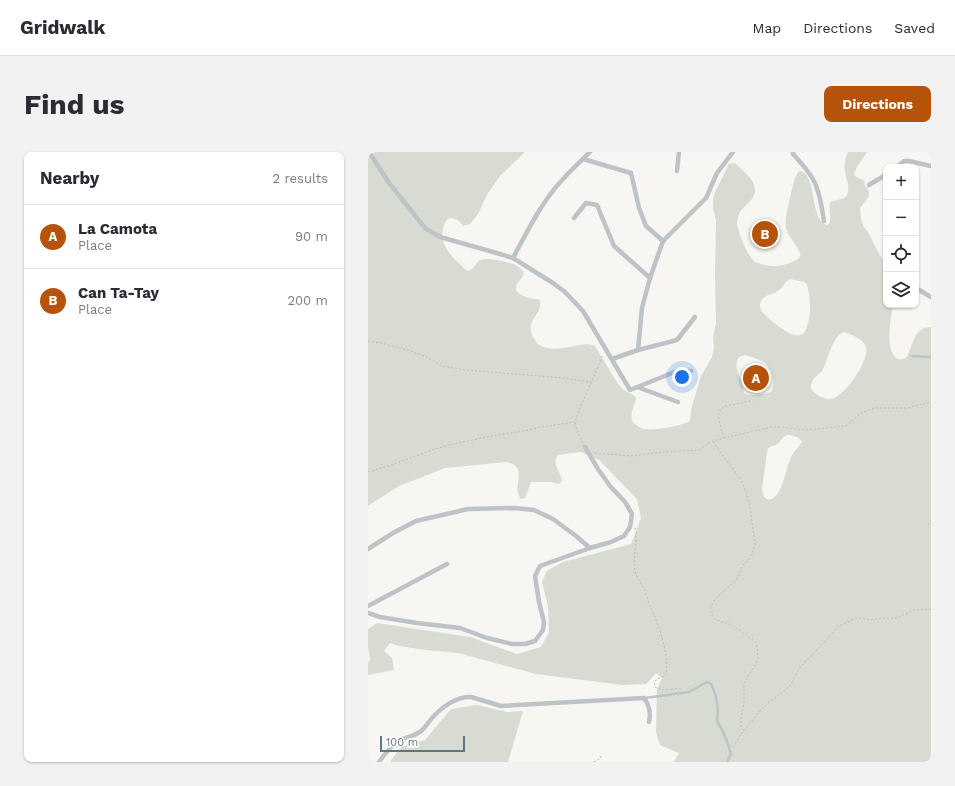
<!DOCTYPE html>
<html lang="en">
<head>
<meta charset="utf-8">
<style>
	body { margin:0; font-family:"Work Sans",sans-serif; background:#f2f2f3; color:#2b2b33 }
	.controls { position:absolute; right:12px; top:12px; display:grid; overflow:hidden; border-radius:8px; box-shadow:0 1px 3px #0004 }
	.controls button { width:36px; height:36px; display:grid; place-items:center; padding:0; border:0; border-bottom:1px solid #e1e1e2; background:#fff; color:#2b2b33; font:20px sans-serif }
	.scale { position:absolute; left:12px; bottom:10px; width:85px; box-sizing:border-box; padding-left:4px; border:2px solid #61757e; border-top:0; font-size:11px; line-height:14px; white-space:nowrap; color:#61757e; -webkit-text-stroke:3px #fff; paint-order:stroke }
	.you { position:absolute; left:314px; top:225px; width:14px; height:14px; margin:-10px; border:3px solid #fff; border-radius:50%; background:#1a73e8; box-shadow:0 0 0 6px #1a73e833 }
	.badge { display:grid; place-items:center; width:26px; height:26px; border-radius:50%; background:#b45309; color:#fff; font-size:13px; font-weight:700 }
	.pin { position:absolute; translate:-50% -50%; border:2px solid #fff; box-shadow:0 1px 4px #0006 }
	.list { margin:0; padding:0; list-style:none }
	h2 { display:flex; justify-content:space-between; align-items:center; height:52px; margin:0; padding:0 16px; font-size:17px }
	h2 small { font-size:13px; font-weight:400; color:#7c7c81 }
	.list li { display:grid; grid-template-columns:26px 1fr auto; gap:12px; align-items:center; box-sizing:border-box; height:64px; padding:0 16px; border-top:1px solid #e1e1e2 }
	.list b { display:block; font-size:15px; white-space:nowrap }
	.list p { margin:0; font-size:13px; white-space:nowrap; color:#7c7c81 }
	.list em { font-size:13px; font-style:normal; color:#7c7c81 }
	.icon { flex:none; width:22px; height:22px; fill:none; stroke:currentColor; stroke-width:2; stroke-linecap:round; stroke-linejoin:round }
	.map { position:relative; flex:none; width:563px; height:610px; overflow:hidden; border-radius:8px }
	header { display:flex; align-items:center; gap:24px; box-sizing:border-box; height:56px; padding:0 20px; background:#fff; border-bottom:1px solid #e1e1e2 }
	header strong { font-size:19px }
	nav { display:flex; gap:22px; margin-inline-start:auto; font-size:14px }
	.intro { display:flex; align-items:center; justify-content:space-between; box-sizing:border-box; height:96px; padding:0 24px }
	h1 { margin:0; font-size:28px }
	.button { padding:10px 18px; border-radius:8px; background:#b45309; color:#fff; font-size:14px; font-weight:700 }
	main { display:flex; gap:24px; padding:0 24px }
	aside { flex:1; background:#fff; border-radius:8px; box-shadow:0 1px 3px #0004 }
	.map>svg:first-child { display:block }
	.green { fill:#d7dbd2; fill-rule:evenodd }
	.building { fill:#a4afb3; stroke:#d8d8d6 }
	.lines { fill:none; stroke-linecap:round; stroke-linejoin:round }
	.path { stroke:#b9bdbf; stroke-width:1; stroke-dasharray:2 2; stroke-linecap:butt }
	.service { stroke:#bdc3c6; stroke-width:2.5 }
	.minor { stroke:#bdc3c6; stroke-width:4.5 }
</style>
</head>
<body>
<header>
<strong>Gridwalk</strong>
<nav><a>Map</a><a>Directions</a><a>Saved</a></nav>
</header>
<div class="intro"><h1>Find us</h1><a class="button">Directions</a></div>
<main>
<aside>
<h2>Nearby<small>2 results</small></h2>
<ul class="list">
<li><span class="badge">A</span><div><b>La Camota</b><p>Place</p></div><em>90 m</em></li>
<li><span class="badge">B</span><div><b>Can Ta-Tay</b><p>Place</p></div><em>200 m</em></li>
</ul>
</aside>
<div class="map">
<svg width="563" height="610" viewBox="0 0 563 610">
	<rect width="100%" height="100%" fill="#f7f6f3"/>
	<g class="green">
		<path d="M7,0H157L132,24L120,41L110,62L102,72L95,74C92,69 88,66 82,66C77,68 77,71 75,76C71,96 86,106 99,119C107,118 107,110 113,108C120,105 138,110 145,112C148,113 152,116 155,119C157,125 152,127 149,132C148,134 148,136 148,138C153,146 164,146 172,148C175,163 158,166 164,183C166,185 167,189 169,191C172,194 176,195 180,196C197,200 214,188 227,194L250,232L256,238L267,244L268,246C267,252 262,261 264,268C265,272 272,276 276,277C285,279 314,274 322,269L323,258L333,224L344,205L346,196L345,185L348,171L347,123L348,69L345,56V46L347,40L361,12L367,11C374,18 386,26 387,37C388,48 375,53 371,62C370,64 369,68 369,71C369,79 380,104 386,109C390,112 404,115 409,114C414,114 430,109 432,105C435,99 419,84 418,76C416,66 424,37 427,26L430,20L433,19C450,26 441,68 459,73L461,72C464,64 460,57 462,50L477,46C484,38 478,28 477,19C476,13 477,6 480,0H499C495,7 488,14 486,23L488,25L497,29L496,32L500,37L501,40L500,46L492,56V59L493,67L496,75L501,82L510,100L518,112V153H525C523,164 516,202 530,207C533,208 536,207 539,205C545,193 546,175 563,175V610H306L311,601L292,593L288,580L289,537L294,526L288,521L278,532L254,533L168,522L90,501L58,498L31,494L22,491L16,499L24,506L26,518L0,523V510L2,508L0,494V477L9,471L102,485L149,502L173,495L181,480L180,454L174,430L179,419L195,410L263,392L273,366L269,347L231,308L213,300L190,303C183,313 193,319 194,329L191,332L183,330H163L157,346L153,347C142,333 163,316 138,310L77,316L31,334L0,354V6ZM422,127L436,130L439,132C442,146 443,153 441,167C439,173 439,177 435,182C432,183 429,184 426,183C418,181 397,165 393,158C392,155 391,152 393,149C397,142 405,143 411,138C416,135 416,129 422,127ZM476,180C482,182 496,187 498,195C501,210 478,242 464,247C459,248 454,246 450,243C446,241 443,238 443,234C443,226 452,223 455,217C460,207 465,183 476,180ZM377,203C383,205 392,207 397,211C405,218 408,232 403,240C399,242 397,242 393,242C386,243 382,245 376,241C375,237 375,234 374,231C371,221 365,215 371,205ZM419,283C425,283 431,285 434,290C430,296 424,301 422,308C417,319 414,346 401,348L396,345L394,337L399,300C401,292 404,296 409,292C414,289 412,286 419,283Z"/>
		<polygon points="109,553 139,560 155,559 140,610 22,610 33,595 57,588 83,557"/>
	</g>
	<polygon class="building" points="393,217 393,222 394,222 395,235 386,236 385,229 382,230 382,218"/>
	<g class="lines">
		<g class="path">
			<polyline points="0,189 13,191 43,199 59,205 74,214 98,218 196,226 223,230"/>
			<polyline points="357,286 354,280 350,263 356,254 370,252 385,248"/>
			<polyline points="345,290 373,328 378,340 382,355 387,392 384,402 379,410 375,413 369,427 347,447 344,453 342,459 345,465 348,468 364,473 385,488 388,491 389,495 390,507 388,512 380,524 376,532 376,551 373,566 373,574 376,579"/>
			<path d="M215,291C212,284 207,276 207,268L235,203"/>
			<polyline points="227,301 264,304 294,300 332,298 335,296 339,292 348,288 404,275 413,275 436,278 478,274 493,261 507,256 539,256 563,250"/>
			<polyline points="0,320 26,312 64,298 81,293 128,283 156,279 173,275 207,270"/>
			<polyline points="560,373 563,369"/>
			<path d="M267,376C271,384 264,407 267,418C268,425 272,429 275,435C278,440 279,446 281,452C282,456 285,459 286,463C294,482 300,502 298,523L290,527L286,530L288,536L294,538L303,537V538"/>
			<polyline points="303,537 314,536"/>
			<polyline points="365,595 373,582 393,558 399,552 422,534 431,517 438,509 450,497 471,474 484,468 491,466 504,468 513,466 521,467 529,466 546,458 555,457 558,458 563,457"/>
			<polyline points="226,610 233,606 233,603"/>
		</g>
		<g class="service">
			<polyline points="544,204 563,205"/>
			<path d="M277,546L321,540L339,530L343,532C349,544 351,556 349,569C355,579 360,590 363,602L359,610"/>
		</g>
		<g class="minor">
			<polyline points="1,0 21,31 57,76 72,85 132,102 145,106 185,131 197,140 215,159 262,238 309,219 323,219"/>
			<path d="M425,0V2C433,11 441,19 446,29C452,41 454,56 456,69"/>
			<polyline points="215,7 263,21 271,56 278,74 295,89"/>
			<polyline points="529,15 536,9 541,9 563,14"/>
			<polyline points="309,19 311,0"/>
			<polyline points="501,33 509,28 518,23"/>
			<polyline points="206,66 218,51 229,53 246,94 282,126"/>
			<polyline points="548,68 549,72 548,83"/>
			<path d="M145,106C160,78 174,49 196,26C204,17 213,9 222,0"/>
			<polyline points="548,136 563,145"/>
			<polyline points="270,198 274,156 282,126 295,89 338,46 349,21 365,0"/>
			<polyline points="244,207 270,198 309,188 327,165"/>
			<polyline points="269,235 310,250"/>
			<polyline points="0,397 25,381 48,369 100,357 146,356 166,358 185,367 208,384 222,396"/>
			<polyline points="0,454 79,412"/>
			<polyline points="0,461 12,465 49,471 92,476 119,486 144,492 157,492 167,489 175,478 176,470 171,450 167,424 172,414 222,396 243,390 256,384 262,375 264,362 257,350 242,334 230,317 217,295"/>
			<path d="M11,610C16,603 23,594 30,589C37,585 46,585 53,579C58,575 61,569 65,565C74,555 89,544 103,545L133,554L276,546C282,554 283,561 281,570"/>
		</g>
	</g>
</svg>
<div class="controls">
<button>+</button>
<button>−</button>
<button><svg class="icon" aria-label="locate" viewBox="0 0 24 24"><circle cx="12" cy="12" r="6"/><path d="M12 2v4M12 18v4M2 12h4M18 12h4"/></svg></button>
<button><svg class="icon" aria-label="layers" viewBox="0 0 24 24"><path d="M12 4l9 5-9 5-9-5zM3 14l9 5 9-5"/></svg></button>
</div>
<div class="scale">100 m</div>
<div class="you"></div>
<div class="pin badge" style="left:388px;top:226px">A</div>
<div class="pin badge" style="left:397px;top:82px">B</div>
</div>
</main>
</body>
</html>
